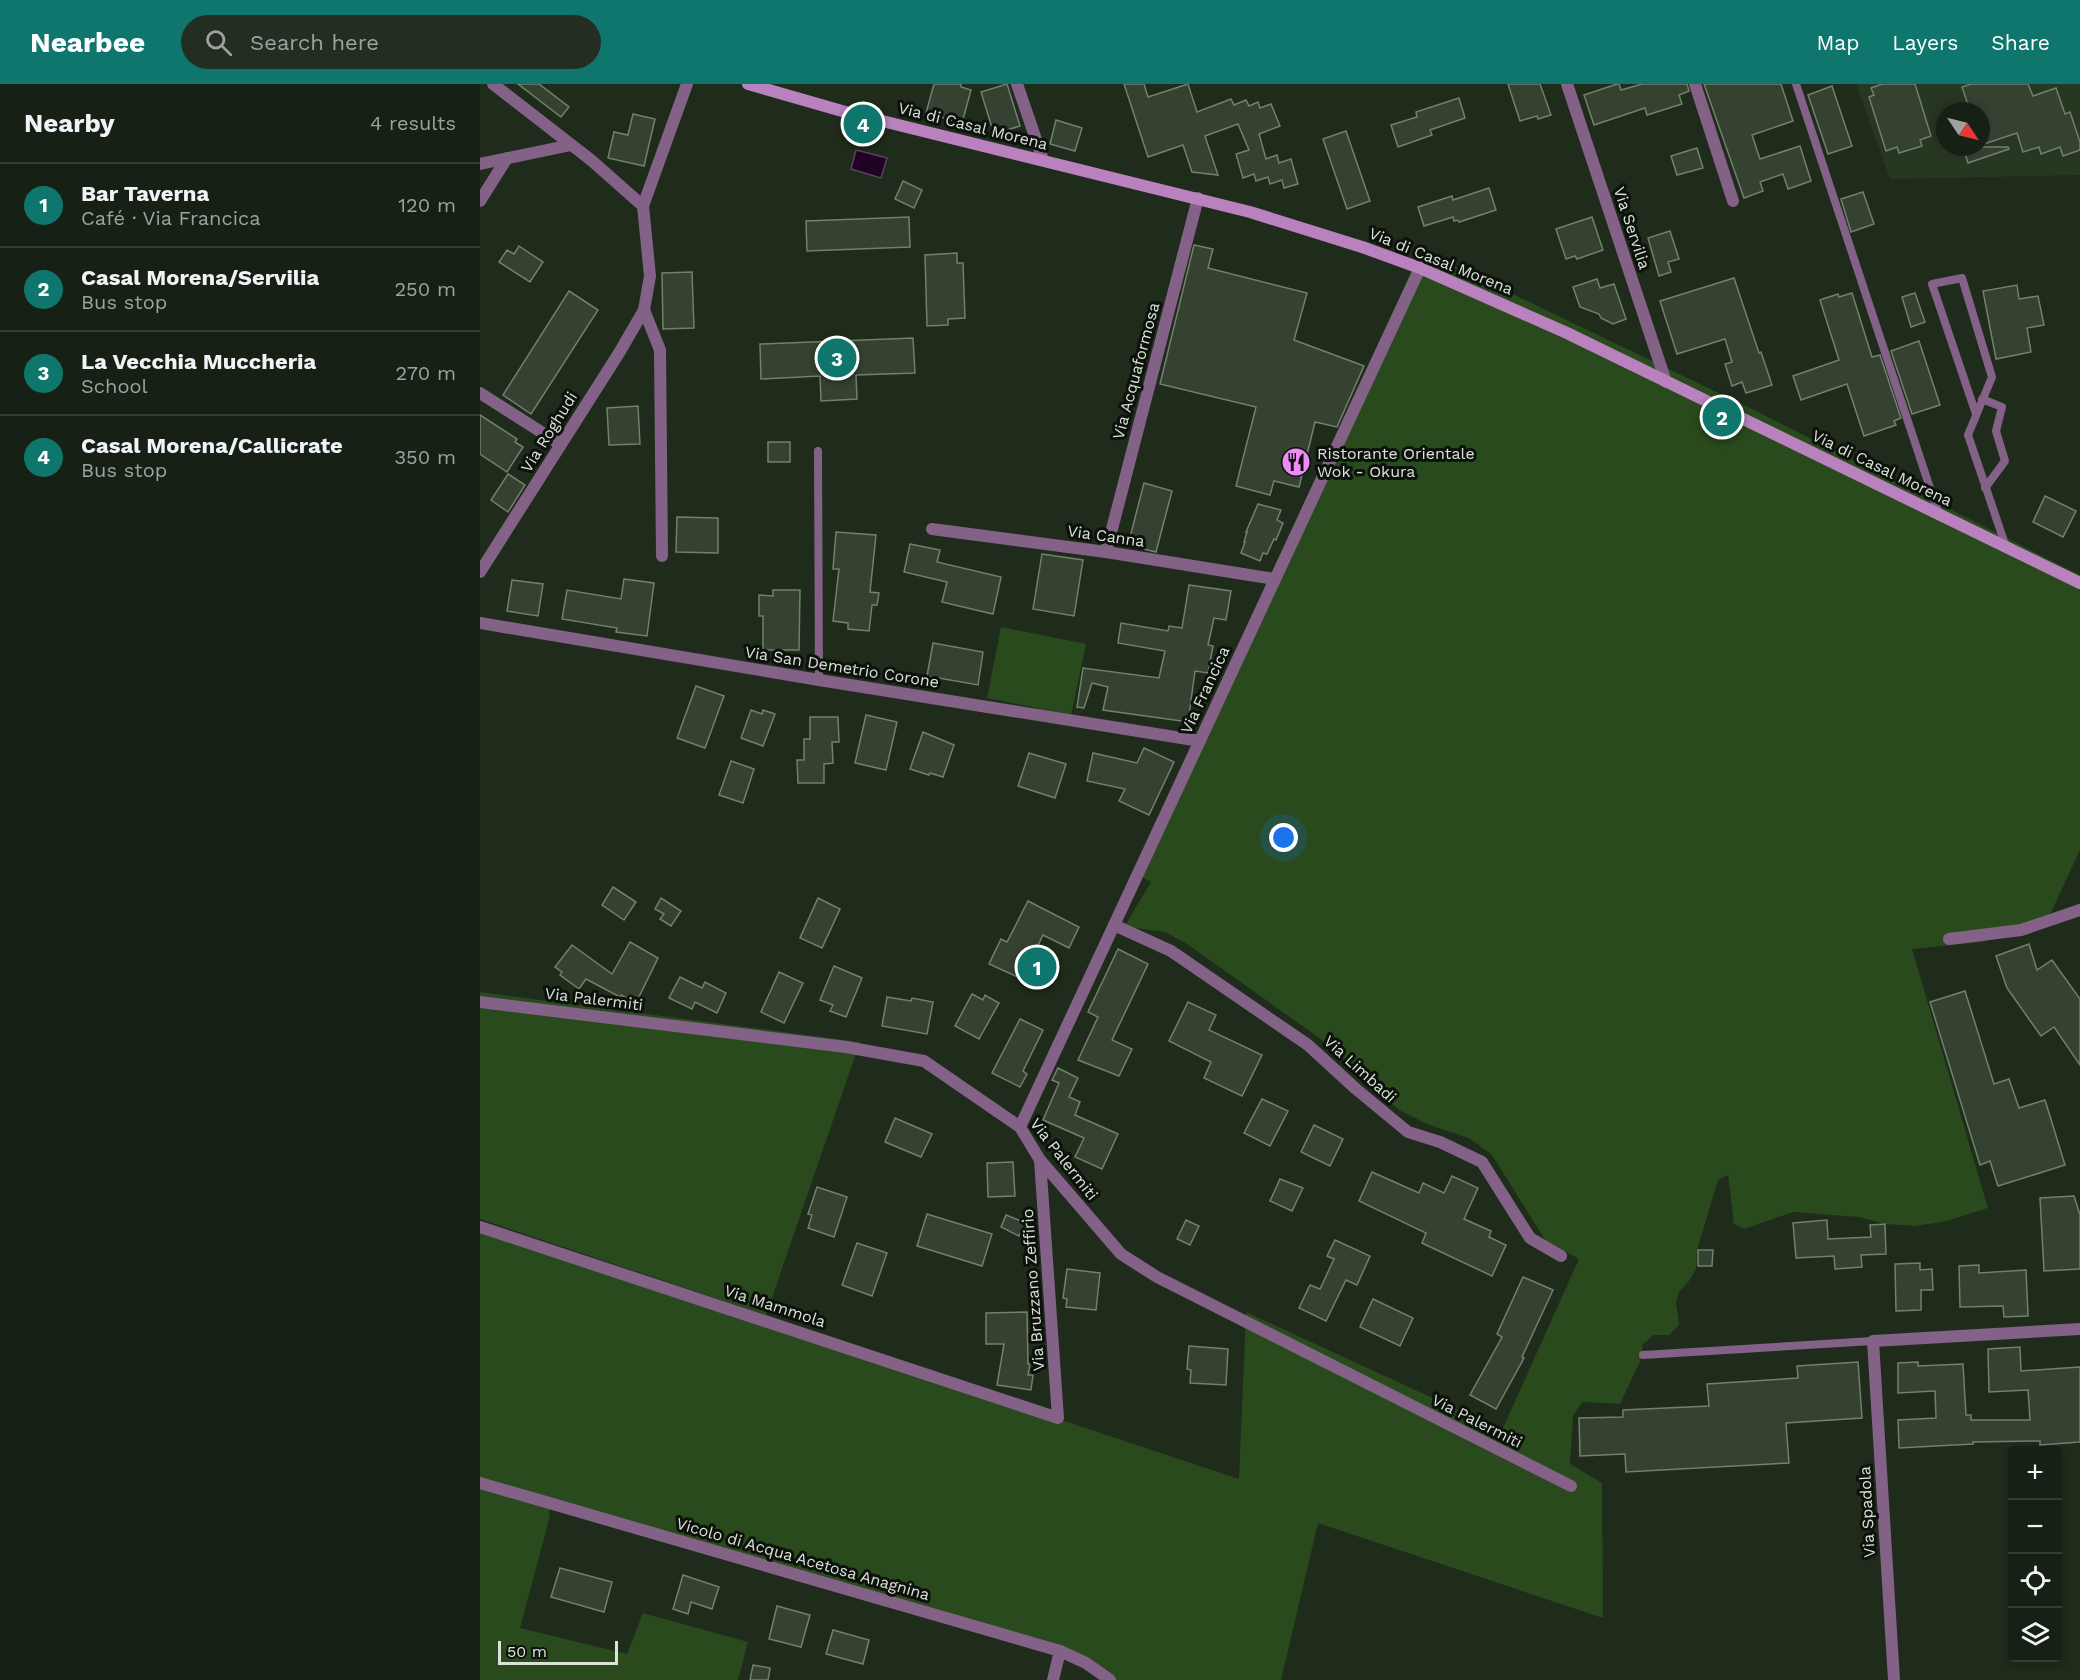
<!DOCTYPE html>
<html lang="en">
<head>
<meta charset="utf-8">
<style>
	body { margin:0; font-family:"Work Sans",sans-serif; background:#242d22; color:#f1f3f6 }
	.controls { position:absolute; right:18px; bottom:18px; display:grid; overflow:hidden; border-radius:6px; box-shadow:0 3px 9px #0003 }
	.controls button { width:54px; height:54px; display:grid; place-items:center; padding:0; border:0; border-bottom:2px solid #363e34; background:#172014; color:#f1f3f6; font:30px sans-serif }
	.compass { position:absolute; left:1456px; top:18px; width:54px; height:54px; border-radius:50%; background:#172014; box-shadow:0 3px 9px #0003; rotate:125deg }
	.scale { position:absolute; left:18px; bottom:15px; width:120px; box-sizing:border-box; padding-left:6px; border:3px solid #dbe3d9; border-top:0; font-size:16px; line-height:21px; white-space:nowrap; color:#dbe3d9; -webkit-text-stroke:4px #0c110b; paint-order:stroke }
	.you { position:absolute; left:804px; top:754px; width:21px; height:21px; margin:-15px; border:4px solid #fff; border-radius:50%; background:#1a73e8; box-shadow:0 0 0 9px #1a73e833 }
	.badge { display:grid; place-items:center; width:39px; height:39px; border-radius:50%; background:#0f766e; color:#fff; font-size:20px; font-weight:700 }
	.pin { position:absolute; translate:-50% -50%; border:3px solid #fff; box-shadow:0 2px 6px #0006 }
	.list { margin:0; padding:0; list-style:none }
	h2 { display:flex; justify-content:space-between; align-items:center; height:78px; margin:0; padding:0 24px; font-size:26px }
	h2 small { font-size:20px; font-weight:400; color:#9ea3a0 }
	.list li { display:grid; grid-template-columns:39px 1fr auto; gap:18px; align-items:center; box-sizing:border-box; height:84px; padding:0 24px; border-top:2px solid #363e34 }
	.list b { display:block; font-size:22px; white-space:nowrap }
	.list p { margin:0; font-size:20px; white-space:nowrap; color:#9ea3a0 }
	.list em { font-size:20px; font-style:normal; color:#9ea3a0 }
	.icon { flex:none; width:33px; height:33px; fill:none; stroke:currentColor; stroke-width:2; stroke-linecap:round; stroke-linejoin:round }
	.map { position:relative; flex:none; width:1600px; height:1596px; overflow:hidden }
	header { display:flex; align-items:center; gap:36px; box-sizing:border-box; height:84px; padding:0 30px; background:#0f766e; color:#fff }
	header strong { font-size:28px }
	nav { display:flex; gap:33px; margin-inline-start:auto; font-size:21px }
	.search { width:420px; height:54px; background:#242d22; display:flex; align-items:center; gap:15px; box-sizing:border-box; padding:0 21px; border-radius:33px; color:#9ea3a0; font-size:22px }
	main { display:flex }
	aside { flex:1; background:#172014 }
	.map>svg:first-child { display:block }
	.built { fill:#283722; fill-rule:evenodd }
	.green { fill:#294a1c }
	.water { fill:#210124; stroke:#59455a; stroke-width:1.5 }
	.building { fill:#354131; stroke:#72806e; stroke-width:1.5 }
	.lines { fill:none; stroke-linecap:round; stroke-linejoin:round }
	.service { stroke:#846187; stroke-width:8 }
	.minor { stroke:#846187; stroke-width:12 }
	.secondary { stroke:#b981be; stroke-width:12 }
	.labels { text-anchor:middle; dominant-baseline:central; stroke-width:6; stroke-linejoin:round; paint-order:stroke }
	.street-label { font-size:16px; fill:#dbe3d9; stroke:#0c110b }
	.poi-label { font-size:16px; fill:#dbe3d9; stroke:#0c110b; text-anchor:start }
</style>
</head>
<body>
<header>
<strong>Nearbee</strong>
<div class="search"><svg class="icon" aria-label="search" viewBox="0 0 24 24"><circle cx="10" cy="10" r="6"/><path d="M15 15l6 6"/></svg>Search here</div>
<nav><a>Map</a><a>Layers</a><a>Share</a></nav>
</header>
<main>
<aside>
<h2>Nearby<small>4 results</small></h2>
<ul class="list">
<li><span class="badge">1</span><div><b>Bar Taverna</b><p>Café · Via Francica</p></div><em>120 m</em></li>
<li><span class="badge">2</span><div><b>Casal Morena/Servilia</b><p>Bus stop</p></div><em>250 m</em></li>
<li><span class="badge">3</span><div><b>La Vecchia Muccheria</b><p>School</p></div><em>270 m</em></li>
<li><span class="badge">4</span><div><b>Casal Morena/Callicrate</b><p>Bus stop</p></div><em>350 m</em></li>
</ul>
</aside>
<div class="map">
<svg width="1600" height="1596" viewBox="0 0 1600 1596">
	<rect width="100%" height="100%" fill="#1f2b1b"/>
	<path class="built" d="M1376,0H1600V91L1410,95ZM1465,27H1501V63H1465Z"/>
	<g class="green">
		<polygon points="945,168 1272,325 1600,491 1600,766 1568,835 1504,858 1432,865 1508,1124 1463,1138 1434,1142 1407,1140 1379,1133 1313,1128 1264,1145 1254,1140 1248,1091 1238,1096 1217,1166 1216,1185 1209,1197 1199,1208 1196,1218 1199,1241 1189,1251 1174,1251 1162,1261 1163,1271 1140,1320 1102,1318 1093,1332 1090,1380 1122,1399 1123,1534 838,1439 801,1596 630,1596 606,1579 68,1419 70,1432 40,1544 147,1570 163,1529 268,1558 258,1596 0,1596 0,1143 759,1395 766,1228 1022,1346 1099,1175 1065,1156 1012,1071 989,1054 949,1041 919,1026 838,953 707,860 685,848 655,844 646,840 671,798 657,790"/>
		<polygon points="521,543 606,560 591,631 507,614"/>
		<polygon points="0,908 380,958 286,1231 0,1135"/>
	</g>
	<polygon class="water" points="376,66 407,74 401,94 371,85"/>
	<g class="building">
		<polygon points="38,0 59,0 89,23 81,33"/>
		<polygon points="454,0 481,0 481,3 491,6 482,39 446,29"/>
		<polygon points="527,0 540,42 514,50 501,8"/>
		<polygon points="644,0 664,0 668,13 708,0 717,28 751,15 754,21 766,16 769,22 778,18 780,24 791,20 800,42 779,50 786,75 797,71 799,79 811,75 818,100 804,104 802,96 790,100 788,93 776,97 774,90 763,94 756,70 769,66 758,40 725,52 738,91 712,88 703,61 668,73"/>
		<polygon points="1028,0 1060,0 1071,31 1058,35 1057,32 1040,37"/>
		<polygon points="1137,0 1139,0 1141,6 1162,0 1207,0 1209,7 1199,11 1202,20 1167,31 1165,24 1114,41 1104,11"/>
		<polygon points="1224,0 1301,0 1313,37 1272,51 1280,75 1320,62 1331,97 1308,105 1303,90 1280,98 1283,107 1264,114"/>
		<polygon points="1402,0 1435,0 1451,52 1440,56 1442,62 1419,69 1417,63 1406,67 1389,13 1394,11 1391,4"/>
		<polygon points="1491,0 1548,0 1553,12 1576,4 1585,30 1590,28 1600,58 1600,66 1583,72 1580,63 1561,70 1559,63 1543,68 1537,49 1501,61 1501,27 1490,27 1482,3"/>
		<polygon points="1352,2 1372,62 1348,70 1328,11"/>
		<polygon points="979,14 985,34 950,46 952,51 918,63 911,41 937,33 936,28"/>
		<polygon points="153,30 175,35 164,82 128,74 134,48 148,51"/>
		<polygon points="576,36 602,44 595,67 570,60"/>
		<polygon points="866,47 890,117 867,125 843,55"/>
		<polygon points="1483,63 1528,63 1529,65 1488,79"/>
		<polygon points="1217,64 1223,84 1197,91 1191,72"/>
		<polygon points="423,97 442,106 434,124 415,115"/>
		<polygon points="1009,104 1016,126 979,138 978,136 974,137 973,133 944,142 938,123 972,112 973,116"/>
		<polygon points="1383,108 1394,140 1371,148 1361,115"/>
		<polygon points="429,133 430,163 327,167 326,137"/>
		<polygon points="1112,133 1123,166 1097,175 1095,172 1086,175 1076,145"/>
		<polygon points="1190,147 1199,175 1188,178 1191,188 1179,192 1168,154"/>
		<polygon points="714,161 733,165 728,184 827,209 814,256 884,282 857,343 835,338 819,403 794,397 790,411 756,402 776,323 680,300"/>
		<polygon points="39,162 63,178 50,198 19,178 27,166 34,170"/>
		<polygon points="477,169 477,179 483,179 485,234 468,235 468,241 447,242 445,171"/>
		<polygon points="212,188 214,244 183,245 182,189"/>
		<polygon points="1254,194 1279,269 1281,268 1292,301 1266,309 1262,298 1252,302 1245,280 1252,278 1245,255 1197,270 1180,217"/>
		<polygon points="1117,195 1120,204 1134,200 1146,235 1133,240 1121,234 1119,230 1100,223 1093,203"/>
		<polygon points="1537,201 1539,215 1558,212 1564,241 1547,244 1551,268 1516,275 1503,207"/>
		<polygon points="89,207 118,226 51,330 23,311"/>
		<polygon points="1372,209 1392,273 1400,271 1421,334 1414,337 1416,341 1384,352 1367,300 1321,316 1313,292 1359,276 1340,216 1358,210 1359,213"/>
		<polygon points="1435,209 1445,238 1431,243 1422,213"/>
		<polygon points="433,254 435,289 376,291 377,315 341,317 340,292 281,295 280,260"/>
		<polygon points="1439,257 1460,321 1432,330 1411,267"/>
		<polygon points="158,322 160,360 129,361 127,324"/>
		<polygon points="0,331 37,355 35,358 43,363 27,388 0,370"/>
		<rect x="288" y="358" width="22" height="20"/>
		<polygon points="28,390 45,401 28,428 11,416"/>
		<polygon points="664,399 692,407 676,468 648,461"/>
		<polygon points="1565,412 1596,427 1583,453 1553,438"/>
		<polygon points="778,420 801,426 797,436 803,439 796,456 794,455 787,470 783,469 780,477 761,469 765,458 764,458 767,448 766,448"/>
		<polygon points="197,433 238,434 238,469 196,468"/>
		<polygon points="356,448 396,451 390,508 399,509 397,521 392,521 389,547 368,545 368,539 353,537 359,485 353,485"/>
		<polygon points="430,460 460,466 457,478 521,493 513,530 462,518 467,498 424,488"/>
		<polygon points="562,470 603,476 594,532 553,525"/>
		<polygon points="144,495 174,499 167,552 136,548 137,544 82,535 87,506 141,515"/>
		<polygon points="32,496 63,500 58,532 27,527"/>
		<polygon points="709,501 751,507 746,536 734,534 728,561 733,562 728,589 715,587 708,638 623,626 628,603 612,599 604,624 597,623 603,584 679,594 685,567 638,559 641,539 688,547 689,542 702,544"/>
		<polygon points="293,506 320,506 319,566 283,566 283,532 279,532 279,511 293,512"/>
		<polygon points="453,559 503,568 498,601 447,592"/>
		<polygon points="216,602 244,612 225,664 197,654"/>
		<polygon points="271,626 282,630 283,626 295,630 283,662 261,654"/>
		<polygon points="386,631 417,638 406,686 375,679"/>
		<polygon points="330,633 358,633 359,658 352,658 353,679 344,680 344,699 318,699 317,676 324,676 324,655 330,655"/>
		<polygon points="443,648 474,661 463,693 450,689 449,691 430,685"/>
		<polygon points="664,664 694,678 669,731 639,717 645,705 607,697 613,669 657,679"/>
		<polygon points="549,669 586,680 575,714 538,702"/>
		<polygon points="251,677 274,685 263,719 239,711"/>
		<polygon points="133,803 156,818 144,836 122,821"/>
		<polygon points="181,814 201,827 191,842 180,835 184,830 175,825"/>
		<polygon points="338,814 360,825 342,864 320,854"/>
		<polygon points="548,817 599,843 589,864 563,851 542,895 509,880 521,855 527,858"/>
		<polygon points="150,858 178,874 156,919 141,911 140,913 106,895 99,905 80,891 82,888 75,883 92,861 132,890"/>
		<polygon points="1549,860 1557,886 1572,876 1600,915 1600,981 1574,943 1561,952 1527,904 1516,872"/>
		<polygon points="638,865 668,880 632,956 652,965 639,992 598,976 618,933 608,928"/>
		<polygon points="354,882 382,894 366,933 350,927 353,921 340,916"/>
		<polygon points="299,888 323,899 304,939 281,928"/>
		<polygon points="200,893 222,904 225,898 246,909 237,929 215,918 212,925 189,914"/>
		<polygon points="1485,907 1514,1000 1529,995 1539,1024 1565,1016 1585,1081 1518,1102 1510,1077 1500,1081 1450,918"/>
		<polygon points="492,910 503,916 505,911 519,919 499,955 475,942"/>
		<polygon points="407,913 431,917 432,914 453,918 447,950 402,942"/>
		<polygon points="708,918 736,931 729,946 782,971 762,1012 724,994 731,978 689,957"/>
		<polygon points="540,935 563,946 543,987 547,990 540,1003 512,989"/>
		<polygon points="578,984 598,994 589,1013 600,1018 595,1031 638,1050 622,1085 595,1073 604,1054 563,1036 579,999 572,996"/>
		<polygon points="782,1015 808,1027 790,1062 764,1049"/>
		<polygon points="415,1034 452,1050 441,1073 405,1058"/>
		<polygon points="834,1041 863,1055 850,1082 821,1068"/>
		<polygon points="533,1078 535,1112 508,1113 507,1079"/>
		<polygon points="892,1088 939,1109 943,1099 964,1109 972,1092 998,1104 984,1135 1011,1147 1009,1153 1026,1161 1012,1192 942,1159 946,1149 879,1117"/>
		<polygon points="800,1095 823,1104 812,1127 790,1117"/>
		<polygon points="337,1103 367,1113 354,1153 328,1144 332,1131 328,1130"/>
		<polygon points="1594,1112 1600,1131 1600,1185 1564,1187 1560,1114"/>
		<polygon points="447,1130 512,1150 502,1182 437,1162"/>
		<polygon points="526,1131 546,1139 539,1152 521,1143"/>
		<polygon points="706,1136 719,1142 710,1161 697,1155"/>
		<polygon points="1347,1136 1348,1155 1391,1153 1390,1141 1405,1140 1406,1170 1381,1171 1382,1183 1355,1185 1354,1172 1316,1174 1313,1139"/>
		<polygon points="855,1156 890,1172 877,1201 866,1196 846,1237 819,1224 830,1201 840,1205 854,1175 847,1172"/>
		<polygon points="377,1159 407,1169 392,1212 362,1201"/>
		<polygon points="1218,1166 1233,1166 1232,1182 1218,1182"/>
		<polygon points="1440,1179 1440,1186 1452,1185 1453,1206 1441,1206 1441,1226 1416,1227 1415,1180"/>
		<polygon points="1499,1181 1499,1189 1546,1186 1548,1232 1524,1233 1523,1222 1480,1223 1479,1182"/>
		<polygon points="587,1185 620,1189 616,1226 586,1223 587,1215 583,1214"/>
		<polygon points="1043,1193 1073,1206 1042,1273 1044,1274 1016,1325 990,1311 1022,1253 1017,1250"/>
		<polygon points="893,1215 933,1234 920,1262 880,1243"/>
		<polygon points="547,1228 548,1280 550,1280 548,1291 553,1291 551,1306 517,1301 524,1260 506,1260 506,1229"/>
		<polygon points="709,1262 748,1265 746,1301 710,1299 711,1286 707,1285"/>
		<polygon points="1540,1263 1541,1287 1600,1283 1600,1358 1560,1361 1560,1357 1493,1358 1493,1360 1419,1364 1418,1336 1456,1334 1455,1307 1418,1309 1418,1279 1438,1278 1438,1282 1483,1280 1486,1331 1491,1331 1491,1336 1550,1336 1548,1306 1509,1308 1508,1265"/>
		<polygon points="1378,1278 1382,1334 1306,1339 1309,1379 1146,1388 1145,1370 1100,1372 1099,1334 1143,1333 1143,1326 1229,1322 1227,1300 1318,1294 1317,1282"/>
		<polygon points="80,1484 132,1498 124,1528 71,1513"/>
		<polygon points="203,1491 239,1503 232,1525 211,1518 208,1530 193,1525"/>
		<polygon points="297,1522 330,1531 321,1563 289,1555"/>
		<polygon points="353,1546 389,1556 383,1580 346,1570"/>
		<polygon points="273,1581 290,1584 288,1596 270,1596"/>
	</g>
	<g class="lines">
		<g class="service">
			<polyline points="1316,0 1459,431"/>
			<polyline points="1502,315 1522,323 1516,347 1525,377 1505,404"/>
			<polyline points="1496,330 1452,200 1482,194 1512,293 1488,351 1526,463"/>
			<polyline points="338,367 339,596"/>
			<polyline points="1163,1271 1393,1257"/>
		</g>
		<g class="minor">
			<polyline points="13,0 111,76 163,122"/>
			<polyline points="537,0 563,76"/>
			<polyline points="1087,0 1186,298"/>
			<polyline points="1215,0 1253,117"/>
			<polyline points="0,80 91,61"/>
			<polyline points="0,117 27,74"/>
			<polyline points="164,226 180,266 182,472"/>
			<polyline points="0,309 80,360"/>
			<polyline points="452,445 626,468 794,495"/>
			<polyline points="626,468 718,114"/>
			<polyline points="0,488 139,269 164,226 170,192 163,122 207,0"/>
			<polyline points="0,539 339,596 720,657"/>
			<polyline points="634,841 691,867 828,961 876,1005 928,1048 960,1058 1002,1078 1050,1154 1081,1172"/>
			<polyline points="1469,855 1541,846 1600,826"/>
			<polyline points="0,918 366,963 444,977 540,1043 560,1076 641,1170 677,1193 1091,1402"/>
			<polyline points="540,1043 940,184"/>
			<polyline points="0,1143 578,1334 560,1076"/>
			<polyline points="0,1399 580,1567 606,1579 630,1596"/>
			<polyline points="573,1596 580,1567"/>
			<polyline points="1414,1596 1393,1257 1600,1245"/>
		</g>
		<polyline class="secondary" points="268,0 362,27 770,128 882,163 940,184 1087,249 1600,499"/>
	</g>
	<defs>
		<g id="restaurant-disc" transform="scale(1.5)"><circle r="9.5" fill="#ee8bf8" stroke="#0c110b"/><path d="M-5-6h1v4h1v-4h1v4h1v-4h1v5L-1.5 .5V6h-2V.5L-5-1ZM5-6V6H3V1.5H1.5Q1.5-4 5-6Z" fill="#111"/></g>
	</defs>
	<g fill-rule="evenodd">
		<use href="#restaurant-disc" x="816" y="378"/>
	</g>
	<g class="labels">
		<g class="street-label">
			<text transform="translate(493 42) rotate(14)">Via di Casal Morena</text>
			<text transform="translate(1152 144) rotate(72)">Via Servilia</text>
			<text transform="translate(961 177) rotate(22)">Via di Casal Morena</text>
			<text transform="translate(656 287) rotate(-75)">Via Acquaformosa</text>
			<text transform="translate(69 348) rotate(-58)">Via Roghudi</text>
			<text transform="translate(1402 384) rotate(26)">Via di Casal Morena</text>
			<text transform="translate(626 452) rotate(8)">Via Canna</text>
			<text transform="translate(362 583) rotate(9)">Via San Demetrio Corone</text>
			<text transform="translate(725 606) rotate(-65)">Via Francica</text>
			<text transform="translate(114 915) rotate(7)">Via Palermiti</text>
			<text transform="translate(880 985) rotate(42)">Via Limbadi</text>
			<text transform="translate(584 1075) rotate(52)">Via Palermiti</text>
			<text transform="translate(553 1206) rotate(-94)">Via Bruzzano Zeffirio</text>
			<text transform="translate(295 1222) rotate(18)">Via Mammola</text>
			<text transform="translate(997 1337) rotate(27)">Via Palermiti</text>
			<text transform="translate(1387 1428) rotate(-93)">Via Spadola</text>
			<text transform="translate(323 1475) rotate(16)">Vicolo di Acqua Acetosa Anagnina</text>
		</g>
		<g class="poi-label">
			<text x="837" y="369">Ristorante Orientale<tspan x="837" dy="18">Wok - Okura</tspan></text>
		</g>
	</g>
</svg>
<div class="controls">
<button>+</button>
<button>−</button>
<button><svg class="icon" aria-label="locate" viewBox="0 0 24 24"><circle cx="12" cy="12" r="6"/><path d="M12 2v4M12 18v4M2 12h4M18 12h4"/></svg></button>
<button><svg class="icon" aria-label="layers" viewBox="0 0 24 24"><path d="M12 4l9 5-9 5-9-5zM3 14l9 5 9-5"/></svg></button>
</div>
<svg class="compass" viewBox="-18 -18 36 36"><path d="M0-13l5 13h-10z" fill="#e53935"/><path d="M0 13l5-13h-10z" fill="#9ea3a0"/></svg>
<div class="scale">50 m</div>
<div class="you"></div>
<div class="pin badge" style="left:557px;top:883px">1</div>
<div class="pin badge" style="left:1242px;top:333px">2</div>
<div class="pin badge" style="left:357px;top:274px">3</div>
<div class="pin badge" style="left:383px;top:40px">4</div>
</div>
</main>
</body>
</html>
